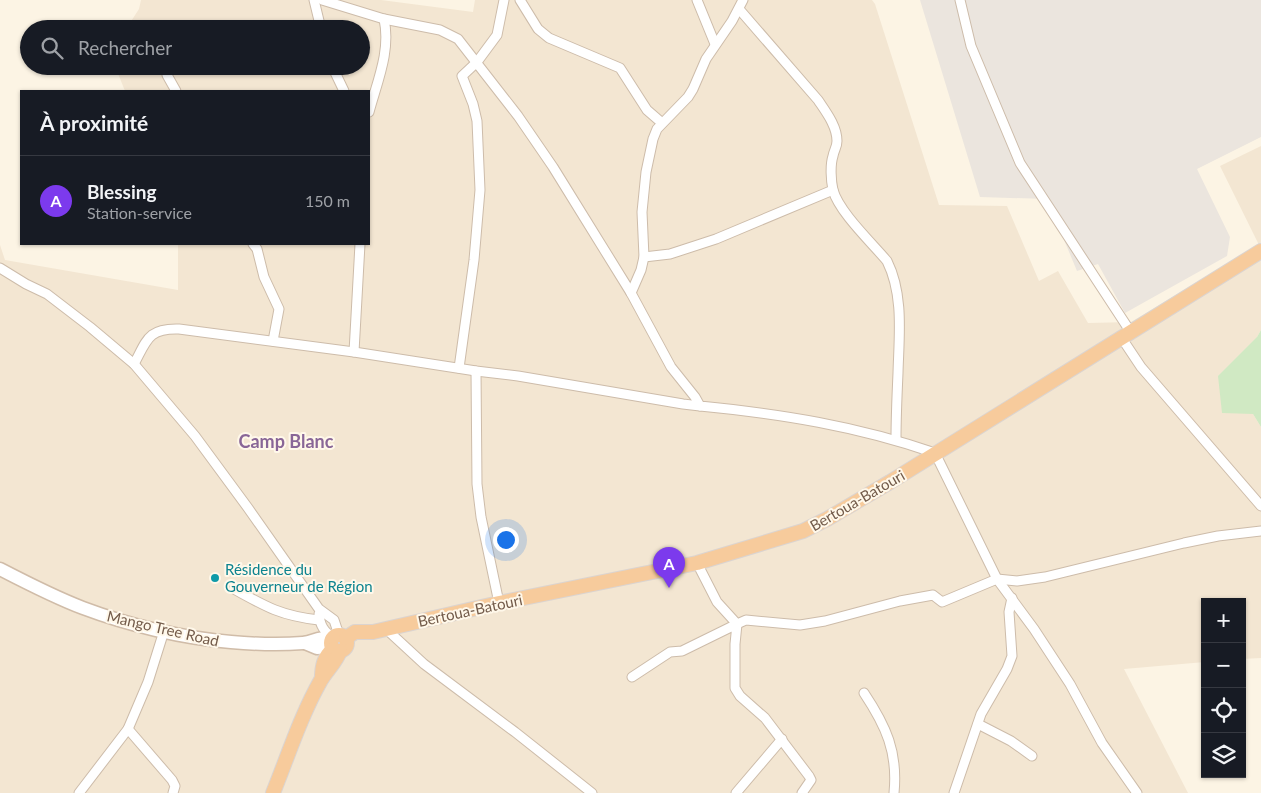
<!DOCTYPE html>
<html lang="fr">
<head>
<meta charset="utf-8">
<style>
	body { margin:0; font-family:Lato,sans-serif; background:#20242c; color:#f1f3f6 }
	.controls { position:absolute; right:15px; bottom:15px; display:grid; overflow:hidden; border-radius:0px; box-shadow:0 1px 4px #0004 }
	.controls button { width:45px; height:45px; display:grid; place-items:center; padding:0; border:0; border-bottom:1px solid #363941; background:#171b24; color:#f1f3f6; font:25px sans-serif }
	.you { position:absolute; left:505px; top:539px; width:18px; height:18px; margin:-12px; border:4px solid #fff; border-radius:50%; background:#1a73e8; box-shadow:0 0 0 8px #1a73e833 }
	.badge { display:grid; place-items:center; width:32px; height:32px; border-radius:50%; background:#7c3aed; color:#fff; font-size:16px; font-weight:700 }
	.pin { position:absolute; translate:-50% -41px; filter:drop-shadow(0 1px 2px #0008) }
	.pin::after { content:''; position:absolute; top:26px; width:18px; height:15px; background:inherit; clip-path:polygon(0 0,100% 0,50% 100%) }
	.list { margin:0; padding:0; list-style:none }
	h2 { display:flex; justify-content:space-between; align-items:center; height:65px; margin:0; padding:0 20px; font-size:21px }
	h2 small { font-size:16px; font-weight:400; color:#9ea1a6 }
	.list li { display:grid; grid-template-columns:32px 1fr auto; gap:15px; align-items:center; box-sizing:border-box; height:90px; padding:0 20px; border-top:1px solid #363941 }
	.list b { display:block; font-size:19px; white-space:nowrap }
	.list p { margin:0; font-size:16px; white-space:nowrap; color:#9ea1a6 }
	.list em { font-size:16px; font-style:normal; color:#9ea1a6 }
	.icon { flex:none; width:28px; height:28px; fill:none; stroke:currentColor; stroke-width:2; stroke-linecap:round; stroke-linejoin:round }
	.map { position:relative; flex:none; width:1261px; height:793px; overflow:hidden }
	.search { position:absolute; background:#171b24; box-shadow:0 1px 4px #0004; left:20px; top:20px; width:350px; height:55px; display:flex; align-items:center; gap:12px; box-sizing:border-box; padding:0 18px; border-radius:28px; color:#9ea1a6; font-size:19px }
	.panel { position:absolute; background:#171b24; box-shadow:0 1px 4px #0004; left:20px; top:90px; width:350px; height:155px; border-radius:0px }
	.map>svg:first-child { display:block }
	.residential { fill:#f3e6d2 }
	.industrial { fill:#ebe5de }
	.green { fill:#d0e9c3 }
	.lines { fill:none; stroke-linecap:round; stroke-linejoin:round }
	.minor-casing { stroke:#cdbcaa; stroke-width:11 }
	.secondary-casing { stroke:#d0bca8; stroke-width:15 }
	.trunk-casing { stroke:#dbd4d0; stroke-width:16 }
	.minor { stroke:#fff; stroke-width:9 }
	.secondary { stroke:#fff; stroke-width:12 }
	.trunk { stroke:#f7cb9c; stroke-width:14 }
	.culture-dot { fill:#0f9aa8; stroke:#fff8ea; stroke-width:2 }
	.labels { text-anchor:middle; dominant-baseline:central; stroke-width:4; stroke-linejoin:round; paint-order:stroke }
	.street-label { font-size:15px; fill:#735b4a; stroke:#fff8ea }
	.culture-label { font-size:15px; fill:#0d838f; stroke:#fff8ea; text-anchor:start }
	.quarter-label { font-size:18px; font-weight:bold; fill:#896697; stroke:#fff8ea }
</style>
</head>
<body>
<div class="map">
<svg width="1261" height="793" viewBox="0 0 1261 793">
	<rect width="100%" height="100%" fill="#fcf4e4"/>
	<polygon class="residential" points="141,0 381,0 473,12 475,0 872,0 875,4 939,205 1007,206 1039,281 1058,271 1088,323 1131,322 1259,245 1220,166 1261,146 1261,330 1257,337 1253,414 1261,427 1261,658 1242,659 1242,602 1205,602 1205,662 1124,669 1188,793 0,793 0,245 5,260 178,290 178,244 369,244 369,91 125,91 115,66 361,66 361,29 126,29 139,9"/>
	<polygon class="industrial" points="920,0 1261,0 1261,137 1197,169 1230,237 1227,256 1125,313 1098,264 1077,271 1047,199 980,197"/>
	<polygon class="green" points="1261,330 1261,427 1253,414 1222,413 1218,376 1257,337"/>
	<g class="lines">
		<g class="minor-casing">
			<g id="minor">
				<polyline points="314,0 321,29"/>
				<path d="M322,0L384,19L440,30L458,39L518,116L553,167L631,293L671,367L695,397L700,406C781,414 857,426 935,453L997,579L1034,629L1070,684L1102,743L1137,793"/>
				<polyline points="520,0 538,29 549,38 620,68 647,110 662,123"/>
				<polyline points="697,0 715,44"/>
				<polyline points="960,0 971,46 1020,163 1130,331"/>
				<path d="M739,9L818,100C826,112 837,126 837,141C837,147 834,150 833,156C830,165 831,181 833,190C839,212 872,243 887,261C904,295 899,336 898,373C897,395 896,417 896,439"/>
				<polyline points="332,66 344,91"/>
				<polyline points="167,75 176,91"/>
				<path d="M369,112C377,82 391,51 384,19"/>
				<polyline points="253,244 257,249 264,277 279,309 273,341"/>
				<polyline points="644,257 670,254 716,239 833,190"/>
				<polyline points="0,268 26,284 47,294 90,327 134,364 195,436 248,508 319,609 334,620 339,635"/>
				<polyline points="631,293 641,270 644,257 642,212 646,172 653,139 657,129 688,97 693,89 706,59 732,21 743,0"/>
				<polyline points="1121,337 1141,367 1261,506"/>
				<polyline points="354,352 360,244"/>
				<path d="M134,364C147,340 148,328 179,329L354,352L476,371L518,376L683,404L700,406"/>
				<polyline points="459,368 474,260 480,190 477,121 473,104 462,76 477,62 497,35 504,0"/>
				<polyline points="476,371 477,484 481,517 499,603"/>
				<polyline points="697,563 717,602 737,624 746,620 800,625 825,621 900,601 933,595 942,602 997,579 1017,581 1045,577 1184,543 1218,536 1261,531"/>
				<path d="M234,589C266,607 282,616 319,620"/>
				<path d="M319,614C320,626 324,631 333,638"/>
				<polyline points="385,628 424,664 515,732 592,793"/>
				<polyline points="632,677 670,652 682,651 737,624 735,644 735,688 740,696 765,718 809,776 811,780 802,793"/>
				<path d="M864,693C886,726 898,752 894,793"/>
				<polyline points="978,724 1011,741 1032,756"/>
				<polyline points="128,729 172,780 175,786 173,793"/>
				<polyline points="79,793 128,729 148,682 164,631"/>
				<polyline points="736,793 782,739"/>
				<polyline points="954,793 981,714 1007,669 1012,656 1009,612 1012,598"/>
			</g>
		</g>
		<g class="secondary-casing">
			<g id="secondary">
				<path d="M0,569C27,583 54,597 83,608C128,625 182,638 231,642C254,644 279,645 303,643C315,642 317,636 332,639"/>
				<polyline points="305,643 317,648 332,646"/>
			</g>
		</g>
		<g class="trunk-casing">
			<g id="trunk">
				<circle cx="339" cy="643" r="8"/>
				<polyline points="346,638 355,632 373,632 499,603 697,563 803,531 827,519 890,482 1261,251"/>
				<path d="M322,678C322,666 324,657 333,649"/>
				<path d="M273,793C288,756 301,715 321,680C327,670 336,662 340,651"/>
			</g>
		</g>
		<use href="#minor" class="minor"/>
		<use href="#secondary" class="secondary"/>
		<use href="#trunk" class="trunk"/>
	</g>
	<circle class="culture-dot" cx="215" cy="578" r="5"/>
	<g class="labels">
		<g class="street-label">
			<text transform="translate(857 500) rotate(-30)">Bertoua-Batouri</text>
			<text transform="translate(470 610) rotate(-12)">Bertoua-Batouri</text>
			<text transform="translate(163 628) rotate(13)">Mango Tree Road</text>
		</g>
		<g class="culture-label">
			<text x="225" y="569">Résidence du<tspan x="225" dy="17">Gouverneur de Région</tspan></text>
		</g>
		<g class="quarter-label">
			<text x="286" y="441">Camp Blanc</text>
		</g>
	</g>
</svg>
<div class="controls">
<button>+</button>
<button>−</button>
<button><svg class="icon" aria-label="locate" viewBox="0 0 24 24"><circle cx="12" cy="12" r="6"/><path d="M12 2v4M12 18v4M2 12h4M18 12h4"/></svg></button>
<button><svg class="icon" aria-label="layers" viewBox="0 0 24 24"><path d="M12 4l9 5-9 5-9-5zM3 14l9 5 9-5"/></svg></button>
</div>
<div class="you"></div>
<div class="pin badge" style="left:669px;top:588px">A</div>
<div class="search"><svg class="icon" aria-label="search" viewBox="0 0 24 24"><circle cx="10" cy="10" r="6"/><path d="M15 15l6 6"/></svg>Rechercher</div>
<section class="panel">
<h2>À proximité<small></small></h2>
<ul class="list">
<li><span class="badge">A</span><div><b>Blessing</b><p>Station-service</p></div><em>150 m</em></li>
</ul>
</section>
</div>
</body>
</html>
